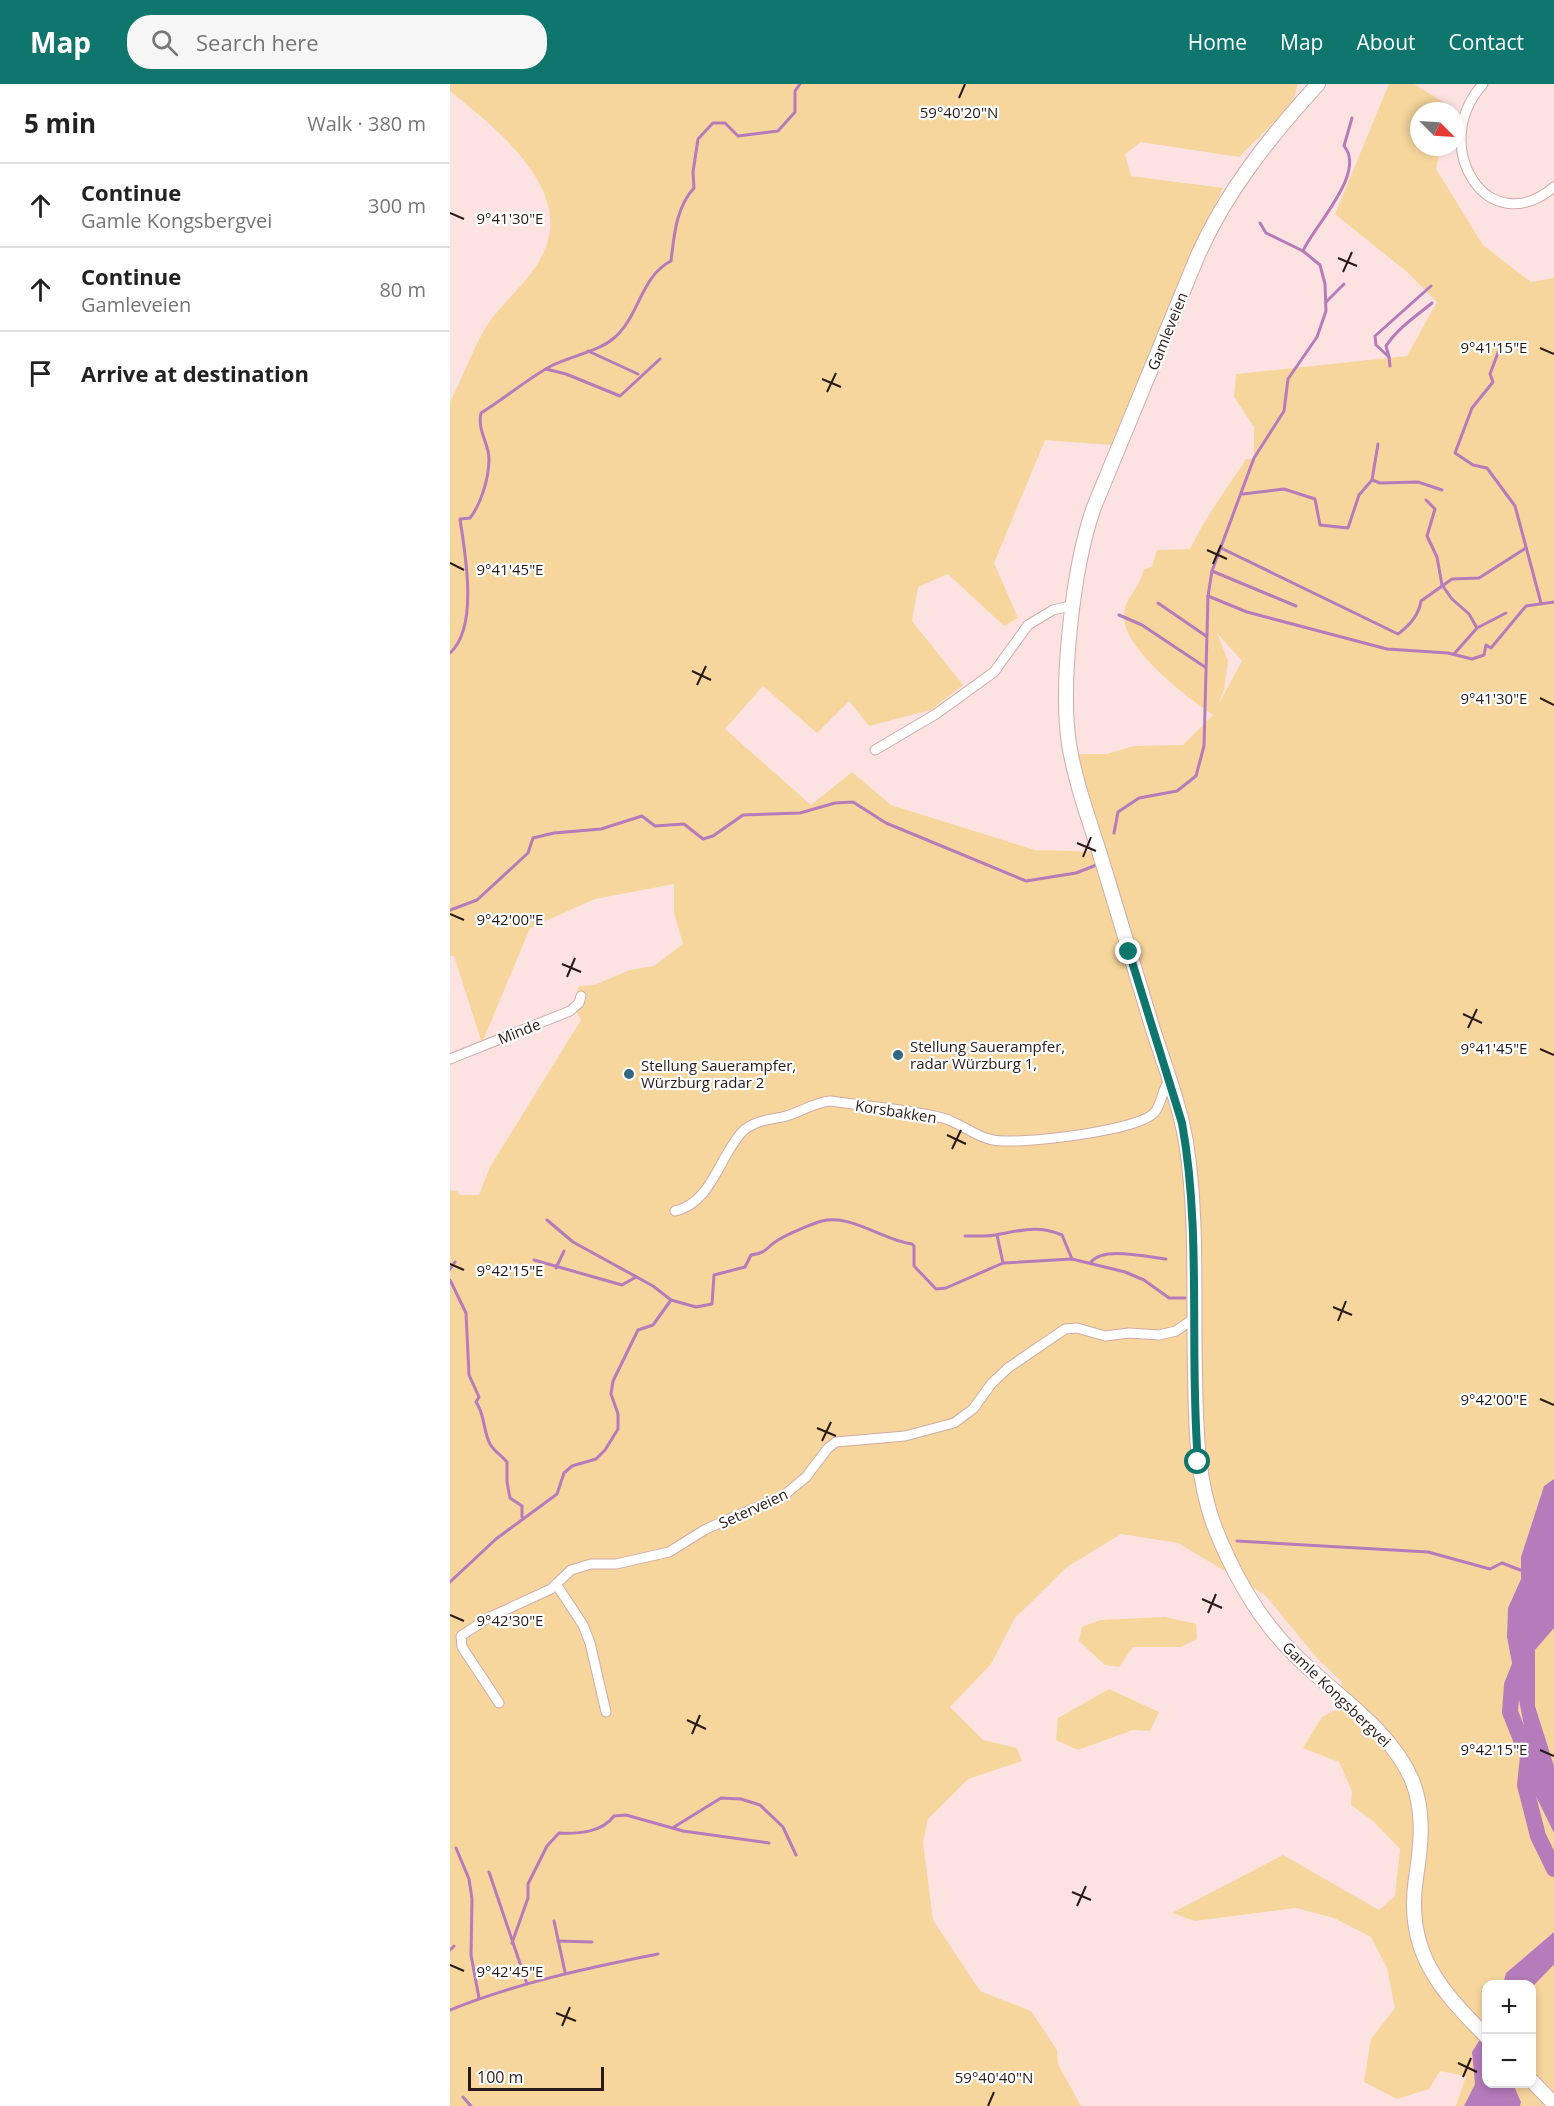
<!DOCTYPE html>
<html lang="en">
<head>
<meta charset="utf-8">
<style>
	body { margin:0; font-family:"Open Sans",sans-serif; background:#f6f6f6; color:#222 }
	.controls { position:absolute; right:18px; bottom:18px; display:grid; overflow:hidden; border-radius:12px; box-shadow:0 3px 9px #0003 }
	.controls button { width:54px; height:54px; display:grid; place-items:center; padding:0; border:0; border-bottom:2px solid #e0e0e0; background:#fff; color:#222; font:30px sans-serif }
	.compass { position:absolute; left:960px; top:18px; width:54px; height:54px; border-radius:50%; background:#fff; box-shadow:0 3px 9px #0003; rotate:114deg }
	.scale { position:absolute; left:18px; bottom:15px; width:136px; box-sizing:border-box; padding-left:6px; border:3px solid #281a19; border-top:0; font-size:16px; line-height:21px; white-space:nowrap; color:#281a19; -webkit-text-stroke:4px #fff; paint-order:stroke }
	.stop { position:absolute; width:18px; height:18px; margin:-14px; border:4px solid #0f766e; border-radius:50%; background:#fff }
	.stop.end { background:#0f766e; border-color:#fff; box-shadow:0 2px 6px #0008 }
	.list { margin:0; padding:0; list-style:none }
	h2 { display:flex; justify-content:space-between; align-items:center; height:78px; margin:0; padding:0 24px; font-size:26px }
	h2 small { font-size:20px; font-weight:400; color:#767676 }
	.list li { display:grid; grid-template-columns:39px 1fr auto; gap:18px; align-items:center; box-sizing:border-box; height:84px; padding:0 24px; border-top:2px solid #e0e0e0 }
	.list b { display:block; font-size:22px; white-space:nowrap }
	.list p { margin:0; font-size:20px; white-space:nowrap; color:#767676 }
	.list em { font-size:20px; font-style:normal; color:#767676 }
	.icon { flex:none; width:33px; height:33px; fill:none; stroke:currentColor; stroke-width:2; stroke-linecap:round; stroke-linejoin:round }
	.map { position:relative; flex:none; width:1104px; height:2022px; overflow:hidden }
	header { display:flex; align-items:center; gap:36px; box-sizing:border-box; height:84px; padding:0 30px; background:#0f766e; color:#fff }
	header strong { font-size:28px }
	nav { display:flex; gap:33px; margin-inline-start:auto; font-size:21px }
	.search { width:420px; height:54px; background:#f6f6f6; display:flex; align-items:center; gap:15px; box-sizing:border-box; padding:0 21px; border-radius:24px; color:#767676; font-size:22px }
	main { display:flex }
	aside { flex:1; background:#fff }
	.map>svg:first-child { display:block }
	.green { fill:#f6d69d; fill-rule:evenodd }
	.water { fill:#b57bba }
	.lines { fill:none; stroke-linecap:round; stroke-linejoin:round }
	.stream { stroke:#b57bba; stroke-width:3 }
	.river { stroke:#b57bba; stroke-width:16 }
	.street-casing { stroke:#d1aaa7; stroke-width:11 }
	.secondary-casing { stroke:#d1aaa7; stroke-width:16 }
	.street { stroke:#fff; stroke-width:9 }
	.secondary { stroke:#fff; stroke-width:14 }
	.route { stroke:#0f766e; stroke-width:8 }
	.ticks { fill:none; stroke:#281a19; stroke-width:2 }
	.poi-dot { fill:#336683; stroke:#fff; stroke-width:2 }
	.labels { text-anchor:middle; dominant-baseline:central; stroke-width:4.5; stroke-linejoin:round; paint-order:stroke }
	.street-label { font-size:15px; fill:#281a19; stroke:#fff }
	.poi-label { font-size:15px; fill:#281a19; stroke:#fff; text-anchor:start }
	.ticks-label { font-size:15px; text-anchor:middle; fill:#281a19; stroke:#fff; stroke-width:4.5; stroke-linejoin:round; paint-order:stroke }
</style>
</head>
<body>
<header>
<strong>Map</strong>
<div class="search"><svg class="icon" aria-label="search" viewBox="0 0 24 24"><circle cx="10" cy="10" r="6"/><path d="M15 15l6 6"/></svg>Search here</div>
<nav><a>Home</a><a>Map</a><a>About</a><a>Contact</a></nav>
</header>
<main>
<aside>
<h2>5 min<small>Walk · 380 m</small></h2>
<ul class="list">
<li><svg class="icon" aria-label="ahead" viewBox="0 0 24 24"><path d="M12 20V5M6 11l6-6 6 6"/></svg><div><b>Continue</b><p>Gamle Kongsbergvei</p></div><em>300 m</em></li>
<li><svg class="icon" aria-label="ahead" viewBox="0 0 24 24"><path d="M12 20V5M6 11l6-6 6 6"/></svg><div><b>Continue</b><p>Gamleveien</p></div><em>80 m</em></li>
<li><svg class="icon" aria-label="arrive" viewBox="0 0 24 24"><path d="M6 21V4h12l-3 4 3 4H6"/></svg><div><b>Arrive at destination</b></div></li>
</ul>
</aside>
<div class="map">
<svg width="1104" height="2022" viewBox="0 0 1104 2022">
	<rect width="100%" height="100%" fill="#fce3e1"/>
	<g class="green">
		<path d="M0,0H848L842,20L789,73L691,58L675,70L681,92L773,104L744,163L661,361L595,356L544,479L568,534L554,542L498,490L468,503L462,537L513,601L481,626L419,642L399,617L367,649L313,602L275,645L361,721L402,688L441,721L585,766L655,768L628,670H657L684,662L733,661L763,631C737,613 671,564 674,530C676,512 691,502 694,485L702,483L707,466L740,465C756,432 777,405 796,375H804V343L784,313L786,290L957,272L987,218L957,188L885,130L939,0H964L1001,23L1000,27H969V63H991L986,85L1033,161L1081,198L1104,194V1395L1094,1402L1071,1473V1495L1058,1524L1057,1553L1078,1663V1696L1104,1749V1848L1056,1889L1053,1900H1036V1946L1022,1968L1025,2000L1014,2022H1006L1016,1992L990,1987L979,2005L947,2015L914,1998L921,1955L945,1924L937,1884L921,1853L884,1834L846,1824L745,1837L722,1829L833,1771L929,1826L945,1812L950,1765L923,1737L901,1721L902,1707L889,1678L853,1664L872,1633L890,1624L892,1598L867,1574L815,1511L728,1459L671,1450L617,1483L565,1534L541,1580L500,1623L533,1656L567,1664L572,1677L518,1695L478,1735L473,1758L483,1836L530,1907L581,1927L607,1966L608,1980L631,2022H0V1106L7,1107L10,1111H29L40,1083L131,936L123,921L129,902L144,901L180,886L204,882L233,860L224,829V800L145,815L80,844L32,959L4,872H0V318C12,295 21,270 33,248C49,220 78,200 92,172C127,106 44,43 0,7ZM767,549L792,577L768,621L774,606L778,577Z"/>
		<polygon points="715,1533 746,1540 747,1555 731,1563 683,1563 669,1583 655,1581 629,1557 632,1543 650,1536"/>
		<polygon points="1104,1544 1104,1682 1085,1622 1085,1566"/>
		<polygon points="659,1605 709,1628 700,1647 683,1646 628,1666 606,1656 608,1634"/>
		<polygon points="1104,1865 1104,2022 1070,2022 1071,2018 1063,2000 1082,2000 1082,1900 1070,1900 1080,1885"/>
	</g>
	<g class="water">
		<polygon points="1104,1395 1104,1544 1085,1566 1085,1622 1104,1682 1104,1749 1078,1696 1078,1663 1057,1553 1058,1524 1071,1495 1071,1473 1094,1402"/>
		<polygon points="1104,1848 1104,1865 1080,1885 1070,1900 1053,1900 1056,1889"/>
		<polygon points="1036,1946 1036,2000 1063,2000 1071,2018 1070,2022 1014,2022 1025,2000 1022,1968"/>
	</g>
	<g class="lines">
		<g class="stream">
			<path d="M853,167C864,142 917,88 894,62L902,34"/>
			<polyline points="876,218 894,200"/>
			<polyline points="1049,266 1040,290 1043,298 1022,324 1005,369 1023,381 1037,384 1065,422 1091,519"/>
			<polyline points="138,267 188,290"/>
			<path d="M939,273L936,262C948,244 966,232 982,219"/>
			<polyline points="940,282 939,273 926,261 925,252 981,202"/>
			<polyline points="96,285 116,290 170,312 210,275"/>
			<polyline points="922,396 930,399 968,398 992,406"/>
			<polyline points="793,410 834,405 865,415 870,441 898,444 909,411 922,396 928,360"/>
			<polyline points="976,416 985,425 977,452 987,473 992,501 1002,515 1019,530 1027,544 1004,570"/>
			<path d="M771,464L948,550C959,542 969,530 971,517L1002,495L1029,494L1076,464"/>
			<polyline points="762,487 846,522"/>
			<polyline points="758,512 797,528 937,565 998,569 1022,575 1034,571 1036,561 1041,564 1076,522 1104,518"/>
			<polyline points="708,519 756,552"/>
			<polyline points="669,531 692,541 755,583"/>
			<polyline points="1027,544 1056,529"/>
			<path d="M0,569C29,543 15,469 10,435L20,434C31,420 39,394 39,375C39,359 27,347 31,329C54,315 77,295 101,282C120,272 148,268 164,254C189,233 191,192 221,177C224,152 226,123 244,104L243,88L248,55L263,39H275L288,52L328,47L345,28V7L350,0"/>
			<polyline points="664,749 668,728 689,714 727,707 746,692 754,662 758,512 762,487 804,374 834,327 838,295 867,253 876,227 875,200 870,181 853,167 816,149 810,139"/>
			<polyline points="0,826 27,816 78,769 83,754 104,749 151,745 192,732 205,742 234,740 253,755 263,752 293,731 350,729 385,719 403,718 436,739 576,797 626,789 649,780"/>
			<path d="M97,1136L123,1158L203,1202L221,1216L246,1223L262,1220L264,1191L295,1183L301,1171C318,1169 316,1163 328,1156C338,1150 361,1140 372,1137C402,1130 432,1156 462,1160L464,1162V1182L486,1205L496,1204L553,1179L622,1175L675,1188L694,1196L719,1214H735"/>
			<polyline points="547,1151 553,1179"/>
			<path d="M515,1152C526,1152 539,1153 550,1150C573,1146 589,1141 612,1151L622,1175"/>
			<polyline points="84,1176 172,1201 186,1193"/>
			<path d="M641,1178C654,1162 696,1173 716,1175"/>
			<polyline points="106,1184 114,1167"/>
			<polyline points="0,1185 5,1178"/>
			<path d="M0,1196L16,1229L19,1291L29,1313L26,1318C35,1330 33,1347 40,1360C44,1367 52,1372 57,1378V1398L60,1414L72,1422V1433"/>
			<polyline points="787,1457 978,1468 1040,1485 1052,1479 1073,1487"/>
			<polyline points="0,1498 46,1455 107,1410 114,1389 122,1382 146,1375 155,1366 168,1345 168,1330 161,1310 163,1297 188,1246 203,1241 221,1216"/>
			<polyline points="224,1743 271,1714 291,1715 310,1721 333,1743 346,1771"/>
			<polyline points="6,1764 19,1795 22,1815 21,1871 29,1914"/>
			<polyline points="39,1788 77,1900"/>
			<polyline points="104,1837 115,1888"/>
			<polyline points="108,1857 142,1858"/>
			<path d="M62,1859L78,1814V1800L97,1762L109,1749C130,1750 152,1748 164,1732L176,1731L233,1747L319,1759"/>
			<polyline points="0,1866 4,1862"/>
			<path d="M0,1926C67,1899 137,1884 208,1870"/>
			<polyline points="13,2013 21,2022"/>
		</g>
		<g class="river">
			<polyline points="1073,1574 1062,1601 1060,1628 1078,1673 1075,1701 1088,1752 1104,1785"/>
			<polyline points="1074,1900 1104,1869"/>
		</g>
		<g class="street-casing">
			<g id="street">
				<path d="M1033,0C977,62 1038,159 1104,103"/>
				<polyline points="425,666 486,630 544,588 578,541 603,526 624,521"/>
				<polyline points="0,975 120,927 129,919 131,912"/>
				<path d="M225,1127C262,1119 269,1072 293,1047C296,1044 300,1042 304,1040C314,1035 326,1035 336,1032C351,1028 365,1018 380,1017C415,1022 460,1025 493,1034C511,1039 525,1053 543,1056C569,1061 687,1047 704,1029C712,1020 712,1006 719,996"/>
				<polyline points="106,1500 133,1541 140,1559 156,1628"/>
				<polyline points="49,1619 12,1563 11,1552 38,1534 101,1505 121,1486 141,1480 166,1480 219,1468 256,1445 333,1412 356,1393 378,1364 386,1358 455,1352 504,1339 523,1325 542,1299 558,1284 615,1245 627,1244 655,1252 679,1249 709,1251 726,1247 743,1235"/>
			</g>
		</g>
		<g class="secondary-casing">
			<g id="secondary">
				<path d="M868,0C820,53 777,106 748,171L644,423C623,482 610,599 619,660C625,696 637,730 648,764C666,822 683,880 701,939C713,978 729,1017 736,1058C748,1133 743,1213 745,1289C746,1342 746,1394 765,1444C783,1489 809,1536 844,1570C883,1610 939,1643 962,1696C975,1728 971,1761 966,1794C955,1866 988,1904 1036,1952"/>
				<polyline points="1082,1997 1104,2020"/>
			</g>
		</g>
		<use href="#street" class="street"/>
		<use href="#secondary" class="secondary"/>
	</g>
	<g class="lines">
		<path class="route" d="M679,868L732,1039C752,1150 739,1265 748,1378"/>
	</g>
	<path class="ticks" d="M509,14L515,0M0,129L14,135M888,174L907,182M893,188L902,168M1090,264L1104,270M372,295L391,303M377,308L386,289M757,466L777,475M0,479L14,486M763,480L771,461M242,587L261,596M247,601L256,582M1090,614L1104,621M627,759L646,767M633,773L641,753M0,830L14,836M112,880L131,888M117,893L125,874M1013,930L1032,939M1018,944L1027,925M1090,965L1104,971M497,1051L516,1060M502,1065L511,1046M0,1180L14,1186M883,1223L902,1231M888,1237L896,1217M1090,1315L1104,1321M367,1344L386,1352M372,1357L381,1338M752,1515L772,1524M758,1529L766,1510M0,1531L14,1537M237,1636L256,1645M242,1650L250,1631M1090,1666L1104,1672M622,1808L641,1816M627,1822L636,1802M0,1881L14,1887M106,1929L126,1937M112,1942L120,1923M1008,1979L1027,1988M1013,1993L1021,1974M538,2022L544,2008"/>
	<g class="poi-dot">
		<circle cx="448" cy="971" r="6"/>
		<circle cx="179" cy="990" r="6"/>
	</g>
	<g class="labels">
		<g class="street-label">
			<text transform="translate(717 247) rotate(-68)">Gamleveien</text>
			<text transform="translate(69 947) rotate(-22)">Minde</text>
			<text transform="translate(446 1027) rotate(9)">Korsbakken</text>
			<text transform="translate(303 1424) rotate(-25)">Seterveien</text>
			<text transform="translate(887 1610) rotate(44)">Gamle Kongsbergvei</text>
		</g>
		<g class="poi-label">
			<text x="460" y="962">Stellung Sauerampfer,<tspan x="460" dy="17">radar Würzburg 1,</tspan></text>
			<text x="191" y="981">Stellung Sauerampfer,<tspan x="191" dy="17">Würzburg radar 2</tspan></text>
		</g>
	</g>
	<g class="ticks-label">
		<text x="509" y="34">59°40'20"N</text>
		<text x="60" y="140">9°41'30"E</text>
		<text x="1044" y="269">9°41'15"E</text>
		<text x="60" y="491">9°41'45"E</text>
		<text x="1044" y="620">9°41'30"E</text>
		<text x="60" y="841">9°42'00"E</text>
		<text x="1044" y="970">9°41'45"E</text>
		<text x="60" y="1192">9°42'15"E</text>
		<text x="1044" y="1321">9°42'00"E</text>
		<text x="60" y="1542">9°42'30"E</text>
		<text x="1044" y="1671">9°42'15"E</text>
		<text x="60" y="1893">9°42'45"E</text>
		<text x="544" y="1999">59°40'40"N</text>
	</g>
</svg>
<div class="controls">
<button>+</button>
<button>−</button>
</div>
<svg class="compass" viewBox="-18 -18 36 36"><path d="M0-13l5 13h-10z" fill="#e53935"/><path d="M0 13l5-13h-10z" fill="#767676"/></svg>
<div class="scale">100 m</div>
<div class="stop" style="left:748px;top:1378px"></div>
<div class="stop end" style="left:679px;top:868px"></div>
</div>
</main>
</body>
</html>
